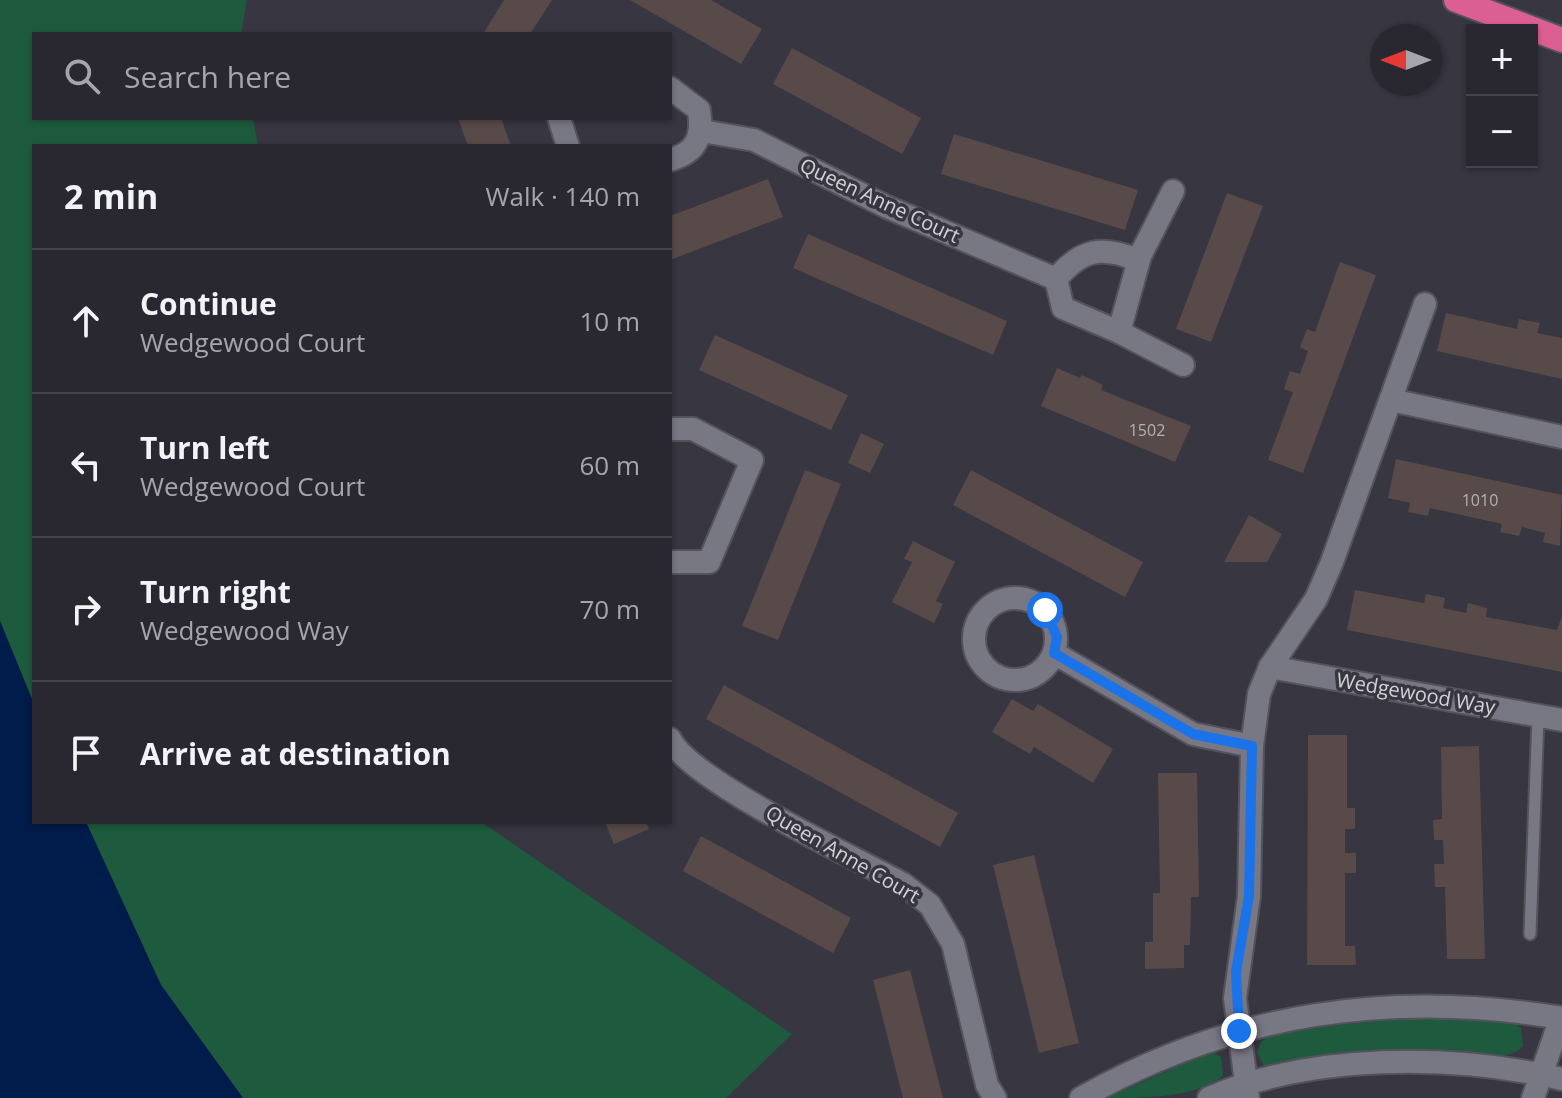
<!DOCTYPE html>
<html lang="en">
<head>
<meta charset="utf-8">
<style>
	body { margin:0; font-family:"Open Sans",sans-serif; background:#313039; color:#f1f3f6 }
	.controls { position:absolute; right:24px; top:24px; display:grid; overflow:hidden; border-radius:0px; box-shadow:0 2px 6px #0004 }
	.controls button { width:72px; height:72px; display:grid; place-items:center; padding:0; border:0; border-bottom:2px solid #45444d; background:#292831; color:#f1f3f6; font:40px sans-serif }
	.compass { position:absolute; left:1370px; top:24px; width:72px; height:72px; border-radius:50%; background:#292831; box-shadow:0 2px 6px #0004; rotate:270deg }
	.stop { position:absolute; width:24px; height:24px; margin:-18px; border:6px solid #1a73e8; border-radius:50%; background:#fff }
	.stop.end { background:#1a73e8; border-color:#fff; box-shadow:0 2px 8px #0008 }
	.list { margin:0; padding:0; list-style:none }
	h2 { display:flex; justify-content:space-between; align-items:center; height:104px; margin:0; padding:0 32px; font-size:34px }
	h2 small { font-size:26px; font-weight:400; color:#a5a6ab }
	.list li { display:grid; grid-template-columns:52px 1fr auto; gap:24px; align-items:center; box-sizing:border-box; height:144px; padding:0 32px; border-top:2px solid #45444d }
	.list b { display:block; font-size:30px; white-space:nowrap }
	.list p { margin:0; font-size:26px; white-space:nowrap; color:#a5a6ab }
	.list em { font-size:26px; font-style:normal; color:#a5a6ab }
	.icon { flex:none; width:44px; height:44px; fill:none; stroke:currentColor; stroke-width:2; stroke-linecap:round; stroke-linejoin:round }
	.map { position:relative; flex:none; width:1562px; height:1098px; overflow:hidden }
	.search { position:absolute; background:#292831; box-shadow:0 2px 6px #0004; left:32px; top:32px; width:640px; height:88px; display:flex; align-items:center; gap:20px; box-sizing:border-box; padding:0 28px; border-radius:0px; color:#a5a6ab; font-size:30px }
	.panel { position:absolute; background:#292831; box-shadow:0 2px 6px #0004; left:32px; top:144px; width:640px; height:680px; border-radius:0px }
	.map>svg:first-child { display:block }
	.green { fill:#1e5b3e }
	.water { fill:#001c4a }
	.building { fill:#584a48 }
	.lines { fill:none; stroke-linecap:round; stroke-linejoin:round }
	.service-casing { stroke:#54535c; stroke-width:15 }
	.minor-casing { stroke:#54535c; stroke-width:26 }
	.motorway-casing { stroke:#54535c; stroke-width:28 }
	.service { stroke:#787784; stroke-width:11 }
	.minor { stroke:#787784; stroke-width:22 }
	.motorway { stroke:#dc5f93; stroke-width:24 }
	.route { stroke:#1a73e8; stroke-width:10 }
	.labels { text-anchor:middle; dominant-baseline:central; stroke-width:7; stroke-linejoin:round; paint-order:stroke }
	.number-label { font-size:16px; fill:#b4b0b5 }
	.street-label { font-size:20px; fill:#d3d2d9; stroke:#373641 }
</style>
</head>
<body>
<div class="map">
<svg width="1562" height="1098" viewBox="0 0 1562 1098">
	<rect width="100%" height="100%" fill="#373641"/>
	<g class="green">
		<polygon points="0,0 247,0 241,34 34,34 34,118 253,118 258,146 34,146 34,704 0,621"/>
		<polygon points="86,822 481,822 792,1034 726,1098 243,1098 161,985"/>
		<path d="M1462,1018L1513,1022L1521,1028L1523,1046C1509,1061 1488,1055 1469,1054C1404,1050 1340,1060 1275,1067L1264,1066L1257,1052L1261,1042L1268,1037C1333,1023 1395,1018 1462,1018Z"/>
		<path d="M1214,1053L1221,1057L1223,1076C1195,1098 1145,1098 1107,1098L1204,1054Z"/>
	</g>
	<polygon class="water" points="0,621 34,704 34,822 86,822 161,985 243,1098 0,1098"/>
	<g class="building">
		<polygon points="504,0 552,0 530,34 483,34"/>
		<polygon points="630,0 711,0 762,29 741,64"/>
		<polygon points="792,48 921,118 902,154 773,84"/>
		<polygon points="458,118 501,118 511,146 468,146"/>
		<polygon points="954,134 1138,190 1125,230 941,174"/>
		<polygon points="768,179 783,217 670,260 670,216"/>
		<polygon points="1227,193 1263,206 1211,342 1176,329"/>
		<polygon points="808,234 1007,321 993,355 793,268"/>
		<polygon points="1340,262 1376,275 1303,473 1268,460 1293,392 1284,389 1290,371 1300,374 1308,351 1300,347 1307,329 1315,332"/>
		<polygon points="1446,313 1517,329 1519,319 1540,323 1537,333 1562,338 1562,379 1437,351"/>
		<polygon points="715,335 848,395 831,430 699,370"/>
		<polygon points="1057,368 1080,378 1082,375 1103,385 1101,390 1191,426 1175,462 1041,406"/>
		<polygon points="861,433 884,444 870,473 848,463"/>
		<polygon points="1396,459 1562,495 1560,546 1543,542 1545,533 1522,527 1519,536 1500,532 1502,524 1430,508 1428,516 1408,512 1410,503 1388,498"/>
		<polygon points="805,470 841,484 778,640 742,626"/>
		<polygon points="971,470 1143,562 1125,597 953,505"/>
		<polygon points="1249,515 1282,534 1267,562 1224,562"/>
		<polygon points="913,541 955,562 936,601 943,604 934,623 892,602 912,562 904,559"/>
		<polygon points="1355,590 1424,603 1426,594 1445,598 1443,608 1466,613 1468,603 1487,608 1486,617 1557,630 1562,616 1562,672 1347,630"/>
		<polygon points="724,685 958,813 940,847 706,719"/>
		<polygon points="1012,699 1033,711 1038,704 1113,749 1093,783 1034,747 1030,754 992,732"/>
		<polygon points="1308,735 1347,735 1347,808 1355,808 1355,829 1345,829 1345,853 1356,853 1356,873 1345,873 1345,946 1355,946 1356,965 1307,965"/>
		<polygon points="1479,746 1485,959 1447,959 1445,887 1435,887 1434,864 1444,864 1443,840 1434,840 1433,820 1442,819 1441,747"/>
		<polygon points="1158,773 1197,773 1199,897 1191,897 1190,945 1184,945 1184,968 1145,969 1145,942 1153,942 1153,893 1160,893"/>
		<polygon points="605,822 646,822 649,829 614,844"/>
		<polygon points="701,836 851,918 833,953 683,871"/>
		<polygon points="1034,855 1079,1043 1039,1053 993,865"/>
		<polygon points="910,970 943,1098 903,1098 873,980"/>
	</g>
	<g class="lines">
		<g class="service-casing">
			<polyline id="service" points="1530,934 1538,716"/>
		</g>
		<g class="minor-casing">
			<g id="minor">
				<path d="M670,88L699,110C703,137 697,152 670,160"/>
				<polyline points="559,118 568,146"/>
				<polyline points="702,131 754,140 887,207 1056,279 1063,308 1119,332 1140,256 1173,191"/>
				<path d="M1056,279C1082,248 1102,246 1138,260"/>
				<polyline points="1119,332 1183,365"/>
				<polyline points="1391,400 1562,437"/>
				<polyline points="670,429 693,429 752,460 709,562 670,562"/>
				<circle cx="1015" cy="639" r="41"/>
				<polyline points="1054,653 1193,734 1252,746"/>
				<polyline points="1270,667 1562,720"/>
				<path d="M670,739C690,780 855,858 903,884L930,905L953,944L987,1085L995,1098"/>
				<path d="M1081,1098C1234,1012 1390,990 1562,1018"/>
				<path d="M1209,1098C1311,1053 1454,1054 1562,1079"/>
				<polyline points="1248,1098 1235,998 1249,896 1252,746 1259,694 1270,667 1316,599 1332,562 1425,304"/>
				<polyline points="1533,1098 1561,1018"/>
			</g>
		</g>
		<g class="motorway-casing">
			<polyline id="motorway" points="1456,0 1562,40"/>
		</g>
		<use href="#service" class="service"/>
		<use href="#minor" class="minor"/>
		<use href="#motorway" class="motorway"/>
	</g>
	<g class="lines">
		<polyline class="route" points="1045,610 1057,637 1054,653 1193,734 1252,746 1249,896 1236,972 1239,1031"/>
	</g>
	<g class="labels">
		<g class="number-label">
			<text x="1147" y="430">1502</text>
			<text x="1480" y="500">1010</text>
		</g>
		<g class="street-label">
			<text transform="translate(880 200) rotate(25)">Queen Anne Court</text>
			<text transform="translate(1416 693) rotate(10)">Wedgewood Way</text>
			<text transform="translate(843 854) rotate(30)">Queen Anne Court</text>
		</g>
	</g>
</svg>
<div class="controls">
<button>+</button>
<button>−</button>
</div>
<svg class="compass" viewBox="-18 -18 36 36"><path d="M0-13l5 13h-10z" fill="#e53935"/><path d="M0 13l5-13h-10z" fill="#a5a6ab"/></svg>
<div class="stop" style="left:1045px;top:610px"></div>
<div class="stop end" style="left:1239px;top:1031px"></div>
<div class="search"><svg class="icon" aria-label="search" viewBox="0 0 24 24"><circle cx="10" cy="10" r="6"/><path d="M15 15l6 6"/></svg>Search here</div>
<section class="panel">
<h2>2 min<small>Walk · 140 m</small></h2>
<ul class="list">
<li><svg class="icon" aria-label="ahead" viewBox="0 0 24 24"><path d="M12 20V5M6 11l6-6 6 6"/></svg><div><b>Continue</b><p>Wedgewood Court</p></div><em>10 m</em></li>
<li><svg class="icon" aria-label="left" viewBox="0 0 24 24"><path d="M17 20v-9H6M10 6l-5 5 5 5"/></svg><div><b>Turn left</b><p>Wedgewood Court</p></div><em>60 m</em></li>
<li><svg class="icon" aria-label="right" viewBox="0 0 24 24"><path d="M7 20v-9h11M14 6l5 5-5 5"/></svg><div><b>Turn right</b><p>Wedgewood Way</p></div><em>70 m</em></li>
<li><svg class="icon" aria-label="arrive" viewBox="0 0 24 24"><path d="M6 21V4h12l-3 4 3 4H6"/></svg><div><b>Arrive at destination</b></div></li>
</ul>
</section>
</div>
</body>
</html>
